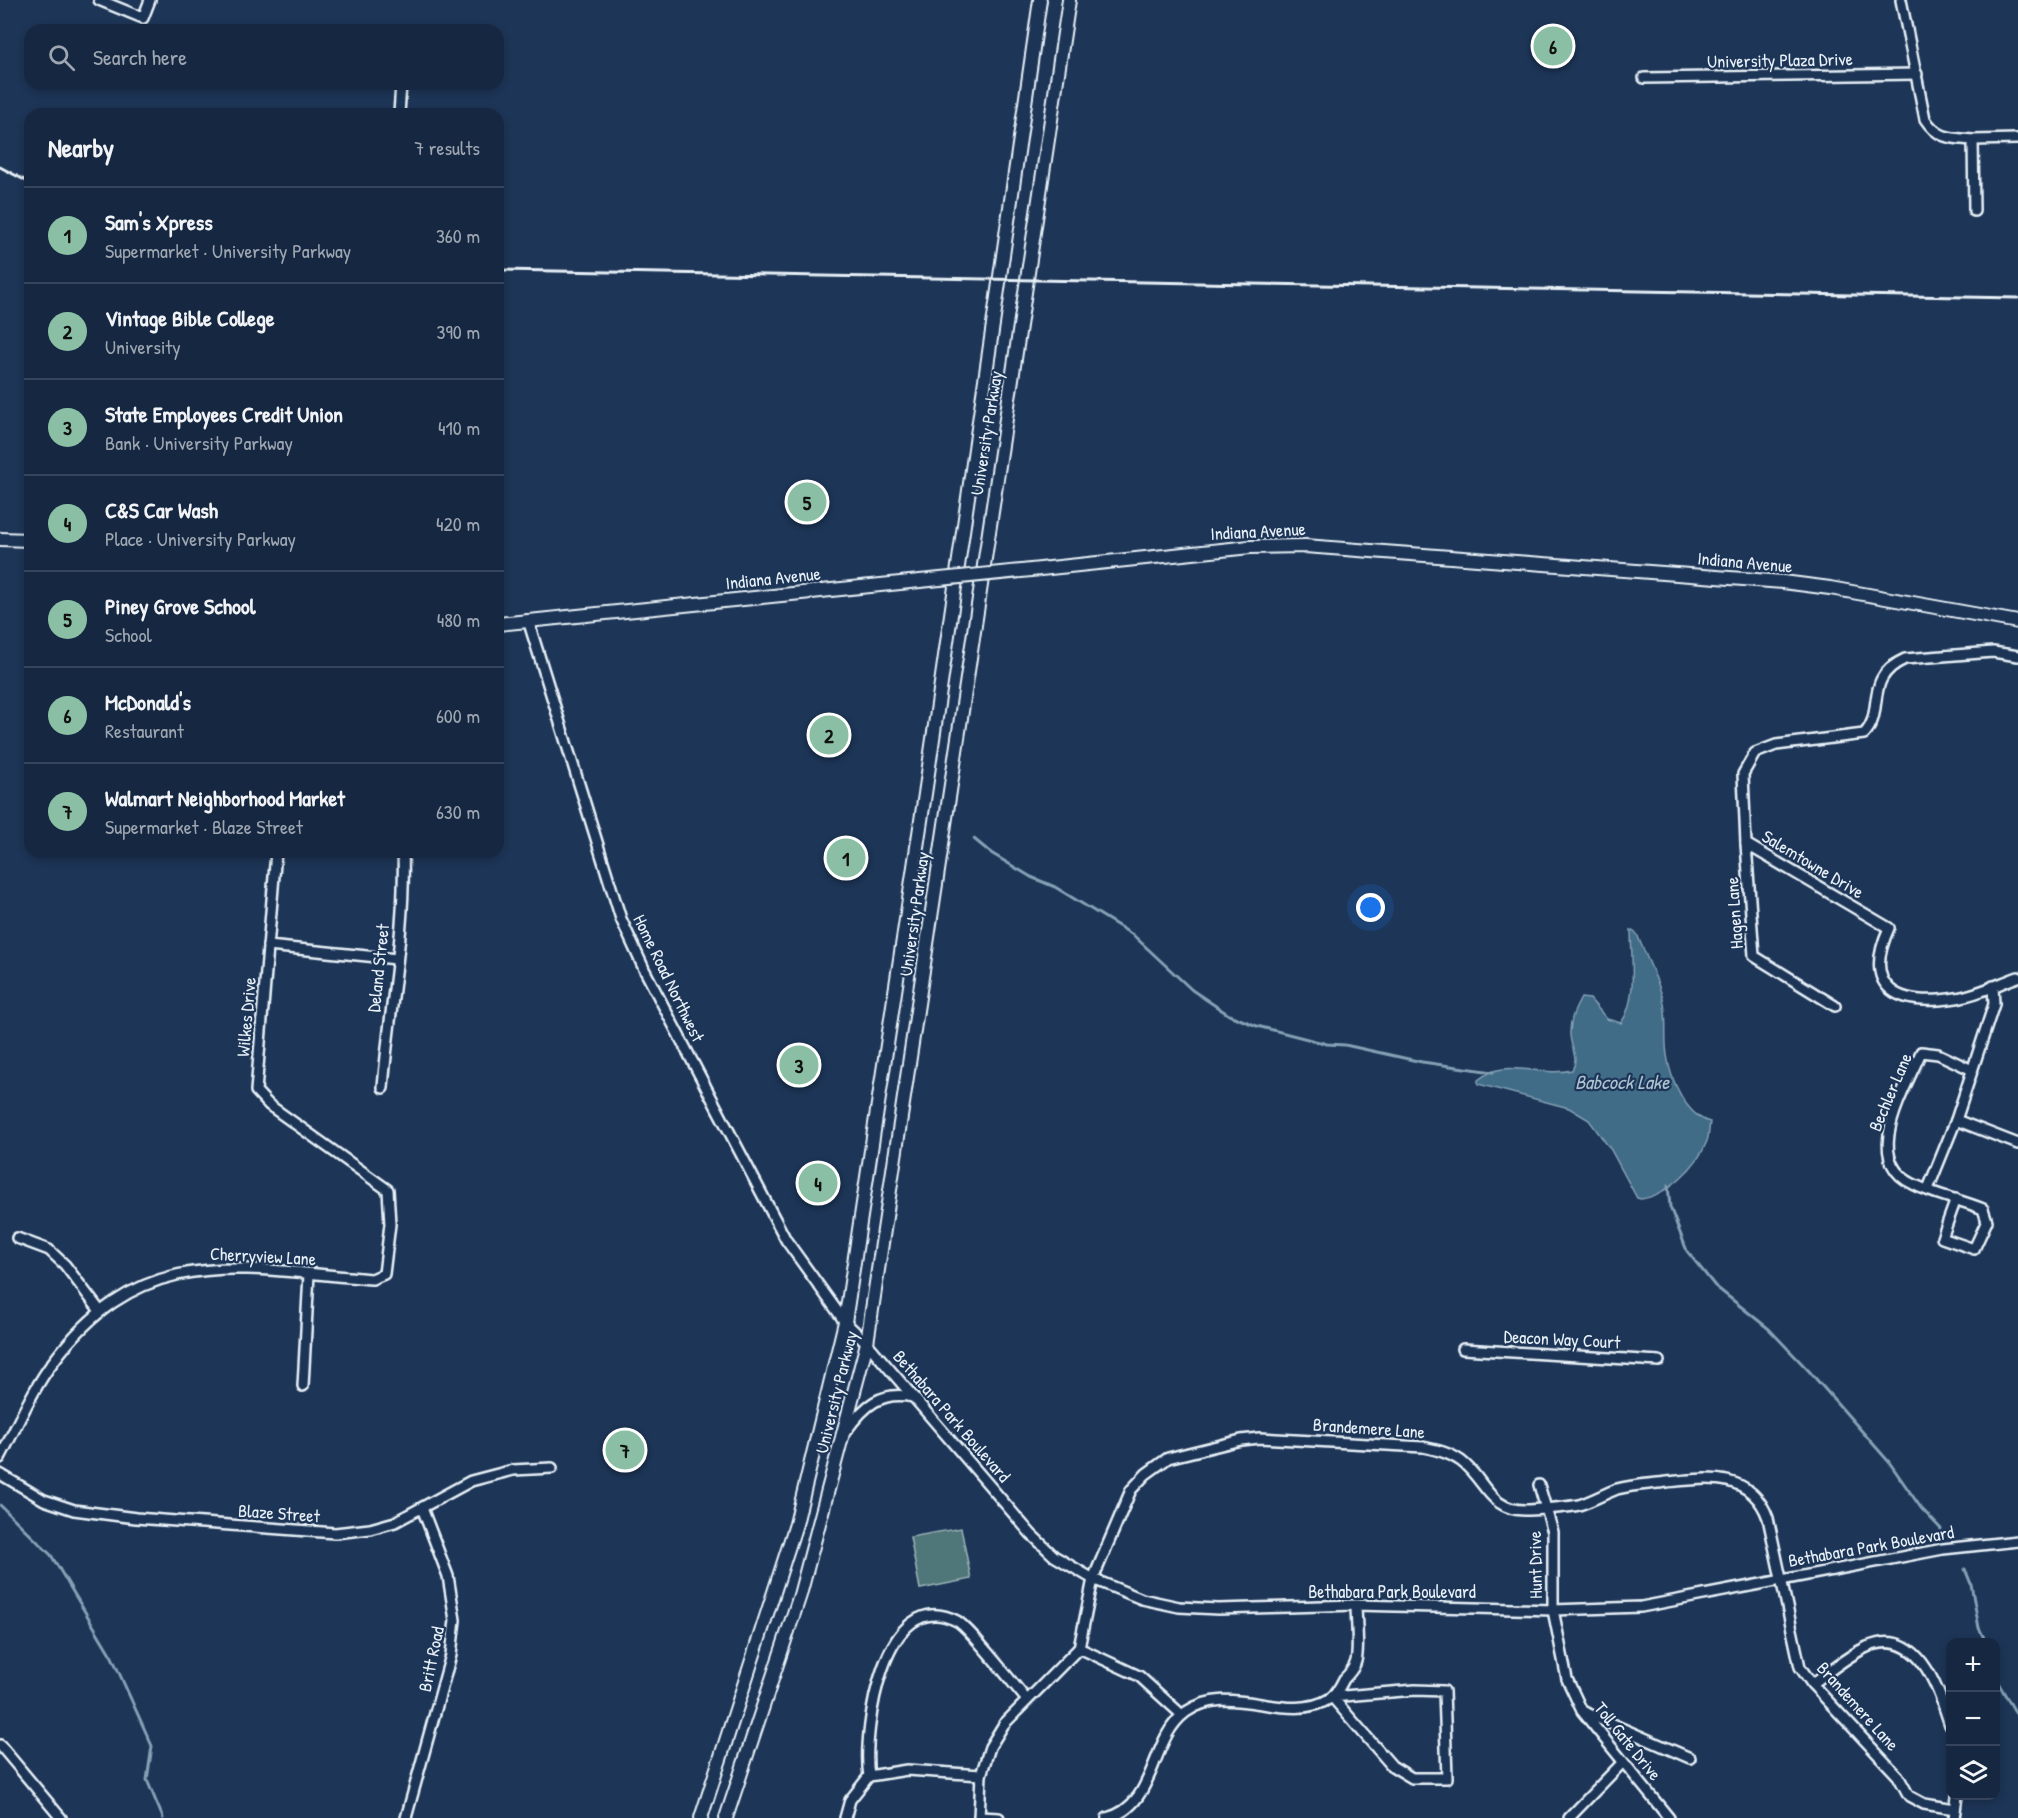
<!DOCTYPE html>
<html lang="en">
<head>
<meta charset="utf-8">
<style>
	body { margin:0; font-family:"Patrick Hand",sans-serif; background:#23344c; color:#f1f3f6 }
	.controls { position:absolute; right:18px; bottom:18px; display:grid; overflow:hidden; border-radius:12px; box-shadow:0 3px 9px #0003 }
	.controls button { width:54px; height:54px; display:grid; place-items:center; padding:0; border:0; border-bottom:2px solid #35445a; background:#162841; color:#f1f3f6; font:30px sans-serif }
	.you { position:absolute; left:1371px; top:908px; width:21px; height:21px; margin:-15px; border:4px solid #fff; border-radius:50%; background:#1a73e8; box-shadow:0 0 0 9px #1a73e833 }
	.badge { display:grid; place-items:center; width:39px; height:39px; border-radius:50%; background:#8abfa5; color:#111; font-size:20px; font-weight:700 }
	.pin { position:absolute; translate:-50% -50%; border:3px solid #fff; box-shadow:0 2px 6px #0006 }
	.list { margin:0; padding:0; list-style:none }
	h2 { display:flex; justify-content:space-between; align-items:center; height:78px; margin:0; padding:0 24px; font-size:26px }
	h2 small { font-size:20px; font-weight:400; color:#9ea6b1 }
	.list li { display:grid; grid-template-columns:39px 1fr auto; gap:18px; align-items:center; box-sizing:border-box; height:96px; padding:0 24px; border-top:2px solid #35445a }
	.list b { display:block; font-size:22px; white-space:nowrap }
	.list p { margin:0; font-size:20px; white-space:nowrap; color:#9ea6b1 }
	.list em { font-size:20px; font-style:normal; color:#9ea6b1 }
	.icon { flex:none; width:33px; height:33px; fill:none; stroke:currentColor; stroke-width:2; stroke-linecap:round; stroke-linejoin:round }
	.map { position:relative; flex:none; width:2018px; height:1818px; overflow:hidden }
	.search { position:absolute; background:#162841; box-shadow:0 3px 9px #0003; left:24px; top:24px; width:480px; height:66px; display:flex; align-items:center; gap:15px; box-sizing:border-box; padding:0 21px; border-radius:18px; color:#9ea6b1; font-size:22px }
	.panel { position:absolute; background:#162841; box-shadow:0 3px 9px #0003; left:24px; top:108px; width:480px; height:750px; border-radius:18px }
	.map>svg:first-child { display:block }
	.green { fill:#4f7679; stroke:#9cb4b8; stroke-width:1.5 }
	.water { fill:#416c88; stroke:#84a1b5; stroke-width:1.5 }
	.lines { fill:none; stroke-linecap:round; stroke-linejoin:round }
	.stream { stroke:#84a1b5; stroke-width:3 }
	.minor-casing { stroke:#e8f1f8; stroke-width:14 }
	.major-casing { stroke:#e8f1f8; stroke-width:16 }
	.minor { stroke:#1d3557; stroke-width:9 }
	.major { stroke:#1d3557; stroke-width:12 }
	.rail { stroke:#e8f1f8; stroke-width:3 }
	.major-bridge-casing { stroke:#e8f1f8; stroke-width:16; stroke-linecap:butt }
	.major-bridge { stroke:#1d3557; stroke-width:12 }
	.labels { text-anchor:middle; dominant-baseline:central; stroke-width:4.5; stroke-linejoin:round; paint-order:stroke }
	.street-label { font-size:18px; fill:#e8f1f8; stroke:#1d3557 }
	.water-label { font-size:20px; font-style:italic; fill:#aec2d1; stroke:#1d3557 }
</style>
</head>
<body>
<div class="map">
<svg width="2018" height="1818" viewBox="0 0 2018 1818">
	<rect width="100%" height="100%" fill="#1d3557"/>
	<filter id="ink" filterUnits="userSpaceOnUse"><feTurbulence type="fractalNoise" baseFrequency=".0167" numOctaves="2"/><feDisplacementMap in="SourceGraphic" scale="12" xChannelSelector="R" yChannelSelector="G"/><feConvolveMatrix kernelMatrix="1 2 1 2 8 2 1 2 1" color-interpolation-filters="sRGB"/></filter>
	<g filter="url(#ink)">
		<polygon class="green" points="961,1528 971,1579 920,1589 910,1537"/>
		<path class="water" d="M1631,930L1637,934C1645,955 1657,977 1663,999C1668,1018 1664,1036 1667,1055C1670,1078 1686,1116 1710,1122C1709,1128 1709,1136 1707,1141C1698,1166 1666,1196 1641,1199L1637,1198L1611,1150L1589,1120L1569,1108L1478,1084V1080C1507,1056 1538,1078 1572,1070C1580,1058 1569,1045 1570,1032C1570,1019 1575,1009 1581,998L1590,999L1607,1019L1621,1023C1638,1000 1631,957 1631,930Z"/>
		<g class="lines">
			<g class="stream">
				<polyline points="974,839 991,853 1031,877 1055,887 1133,935 1192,990 1229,1015 1257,1026 1327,1044 1345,1045 1422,1062 1493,1072"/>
				<polyline points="1668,1185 1670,1207 1687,1251 1715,1286 1769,1329 1809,1371 1889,1462 1921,1508 1941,1529"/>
				<polyline points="0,1505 51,1555 112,1657 152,1746 147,1780 163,1818"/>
				<polyline points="1965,1569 1971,1584 1979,1628 1986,1642"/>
				<polyline points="1996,1679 2018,1717"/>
			</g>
			<g class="minor-casing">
				<g id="minor">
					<polyline points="99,0 143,18 150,0"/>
					<path d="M1901,0L1925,119C1938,139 1950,138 1973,140L1974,211"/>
					<polyline points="1644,78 1917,74"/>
					<polyline points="399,114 401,84"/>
					<polyline points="1973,140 2018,139"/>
					<polyline points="528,620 621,919 644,969 786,1240 845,1322 867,1343 1031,1534 1054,1556 1093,1579 1142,1599 1179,1607 1218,1609 1356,1605 1553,1610 1641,1607 1943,1549 2018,1541"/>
					<path d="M2018,656L1993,652L1905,659C1862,678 1886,712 1864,734L1776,745L1755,753L1743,774L1746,844L1889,928C1861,990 1899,1007 1956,998C1977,995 1998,984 2018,977"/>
					<polyline points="1746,844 1754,956 1835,1006"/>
					<polyline points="268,946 397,959"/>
					<path d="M383,1088C389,1010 406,930 403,852"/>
					<polyline points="1956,1120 2018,1144"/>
					<polyline points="1928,1189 1956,1120 1994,1004 1993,986"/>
					<path d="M1956,1199L1942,1238L1974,1249L1987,1221L1983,1209C1961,1200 1935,1195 1913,1184C1860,1159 1906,1089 1921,1052L1938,1054L1970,1069"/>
					<polyline points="17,1238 49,1250 65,1265 100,1311"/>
					<polyline points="1463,1349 1659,1361"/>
					<polyline points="303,1386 309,1274"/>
					<path d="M846,1431C864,1406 881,1390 913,1397"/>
					<path d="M0,1458C17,1426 32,1390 53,1362C143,1241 241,1269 372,1279L384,1274L390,1224L388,1190L269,1105L256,1091L276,852"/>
					<polyline points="0,1474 44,1500 74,1510 136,1518 335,1533 370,1529 395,1522 471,1481 513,1470 552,1468"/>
					<polyline points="1539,1485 1553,1532 1553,1610 1567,1679 1582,1711 1669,1818"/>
					<polyline points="1079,1648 1139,1676 1182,1715"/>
					<path d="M1812,1684C1829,1672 1847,1656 1867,1647C1919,1625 1938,1689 1950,1725"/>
					<polygon points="1415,1690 1444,1691 1447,1778 1412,1778 1392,1766 1332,1697"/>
					<polyline points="1584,1712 1690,1758"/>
					<polyline points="0,1745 61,1818"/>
					<path d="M869,1776C862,1732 884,1583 957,1621C970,1628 1014,1685 1027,1700"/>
					<polyline points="979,1817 999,1818"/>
					<polyline points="406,1818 451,1655 455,1620 448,1576 422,1508"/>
					<polyline points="845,1818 850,1800 869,1776 907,1770 981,1775"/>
					<path d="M979,1818L981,1775L990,1747L1004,1724L1079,1648L1093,1579L1131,1490L1146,1474L1168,1458L1241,1440L1259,1438L1423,1447C1437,1450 1450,1453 1461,1461C1486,1480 1489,1512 1528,1510C1545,1509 1563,1508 1579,1505C1592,1501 1604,1494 1617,1489C1632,1485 1651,1484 1667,1482C1707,1478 1751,1471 1768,1518L1800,1667L1812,1684L1898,1776L1909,1796L1924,1804L1955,1809"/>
					<path d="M1107,1818C1157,1806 1149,1739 1186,1712C1231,1680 1286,1726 1331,1698C1336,1694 1341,1685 1344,1679C1348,1675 1353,1669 1355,1664C1360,1653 1356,1619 1356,1605"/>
					<polyline points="1569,1818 1623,1762"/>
					<polyline points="1954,1818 1957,1796"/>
				</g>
			</g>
			<g class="major-casing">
				<g id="major">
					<polyline points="0,539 30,540"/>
					<polyline points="1031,570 1250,547 1305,546 1783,582 1830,588 2018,622"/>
					<polyline points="498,624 910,582"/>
					<polyline points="701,1818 796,1524 845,1322 925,794 1040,0"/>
					<polyline points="726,1818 800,1595 867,1343 1069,0"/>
				</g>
			</g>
			<use href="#minor" class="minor"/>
			<use href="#major" class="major"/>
			<g class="rail">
				<polyline points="0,167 30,183"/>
				<polyline points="498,270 2018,298"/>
			</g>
			<g class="major-bridge-casing">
				<polyline id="major-bridge" points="910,582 1031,570"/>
			</g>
			<use href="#major-bridge" class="major-bridge"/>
		</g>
	</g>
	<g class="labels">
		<g class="street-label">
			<text transform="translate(1780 60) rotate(-1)">University Plaza Drive</text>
			<text transform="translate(986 433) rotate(-81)">University Parkway</text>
			<text transform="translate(1258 531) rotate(-3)">Indiana Avenue</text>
			<text transform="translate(1745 562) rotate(5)">Indiana Avenue</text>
			<text transform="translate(773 578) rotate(-6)">Indiana Avenue</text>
			<text transform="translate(1813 864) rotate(31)">Salemtowne Drive</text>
			<text transform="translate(1734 913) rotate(-94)">Hagen Lane</text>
			<text transform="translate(914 914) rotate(-82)">University Parkway</text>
			<text transform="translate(378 968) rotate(-84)">Deland Street</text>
			<text transform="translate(669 978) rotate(64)">Home Road Northwest</text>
			<text transform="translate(246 1017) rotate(-85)">Wilkes Drive</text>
			<text transform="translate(1890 1092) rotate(-67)">Bechler Lane</text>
			<text transform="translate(263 1256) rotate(3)">Cherryview Lane</text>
			<text transform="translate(1562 1339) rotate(3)">Deacon Way Court</text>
			<text transform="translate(836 1392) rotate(-76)">University Parkway</text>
			<text transform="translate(952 1416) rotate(49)">Bethabara Park Boulevard</text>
			<text transform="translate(1369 1428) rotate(4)">Brandemere Lane</text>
			<text transform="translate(279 1513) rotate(4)">Blaze Street</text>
			<text transform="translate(1871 1546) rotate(-10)">Bethabara Park Boulevard</text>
			<text transform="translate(1535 1565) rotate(-91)">Hunt Drive</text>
			<text x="1392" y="1591">Bethabara Park Boulevard</text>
			<text transform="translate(431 1659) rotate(-78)">Britt Road</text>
			<text transform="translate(1858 1706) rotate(48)">Brandemere Lane</text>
			<text transform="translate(1628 1741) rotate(51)">Toll Gate Drive</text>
		</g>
		<g class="water-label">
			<text x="1622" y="1081">Babcock Lake</text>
		</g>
	</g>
</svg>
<div class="controls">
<button>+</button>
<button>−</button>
<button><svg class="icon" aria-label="layers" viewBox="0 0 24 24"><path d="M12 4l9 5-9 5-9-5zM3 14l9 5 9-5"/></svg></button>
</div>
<div class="you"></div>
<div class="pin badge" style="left:846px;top:858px">1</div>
<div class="pin badge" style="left:829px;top:735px">2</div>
<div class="pin badge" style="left:799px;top:1065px">3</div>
<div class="pin badge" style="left:818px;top:1183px">4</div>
<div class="pin badge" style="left:807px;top:502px">5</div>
<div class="pin badge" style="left:1553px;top:46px">6</div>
<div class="pin badge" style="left:625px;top:1450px">7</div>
<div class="search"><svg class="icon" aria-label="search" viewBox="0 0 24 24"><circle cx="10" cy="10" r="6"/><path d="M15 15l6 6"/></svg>Search here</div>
<section class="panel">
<h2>Nearby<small>7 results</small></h2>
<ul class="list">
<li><span class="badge">1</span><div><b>Sam's Xpress</b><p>Supermarket · University Parkway</p></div><em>360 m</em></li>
<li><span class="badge">2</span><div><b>Vintage Bible College</b><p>University</p></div><em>390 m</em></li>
<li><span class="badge">3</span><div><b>State Employees Credit Union</b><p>Bank · University Parkway</p></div><em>410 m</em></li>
<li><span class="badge">4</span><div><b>C&amp;S Car Wash</b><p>Place · University Parkway</p></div><em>420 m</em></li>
<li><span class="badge">5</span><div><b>Piney Grove School</b><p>School</p></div><em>480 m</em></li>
<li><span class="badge">6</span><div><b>McDonald's</b><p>Restaurant</p></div><em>600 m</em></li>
<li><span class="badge">7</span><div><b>Walmart Neighborhood Market</b><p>Supermarket · Blaze Street</p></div><em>630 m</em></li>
</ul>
</section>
</div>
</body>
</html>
